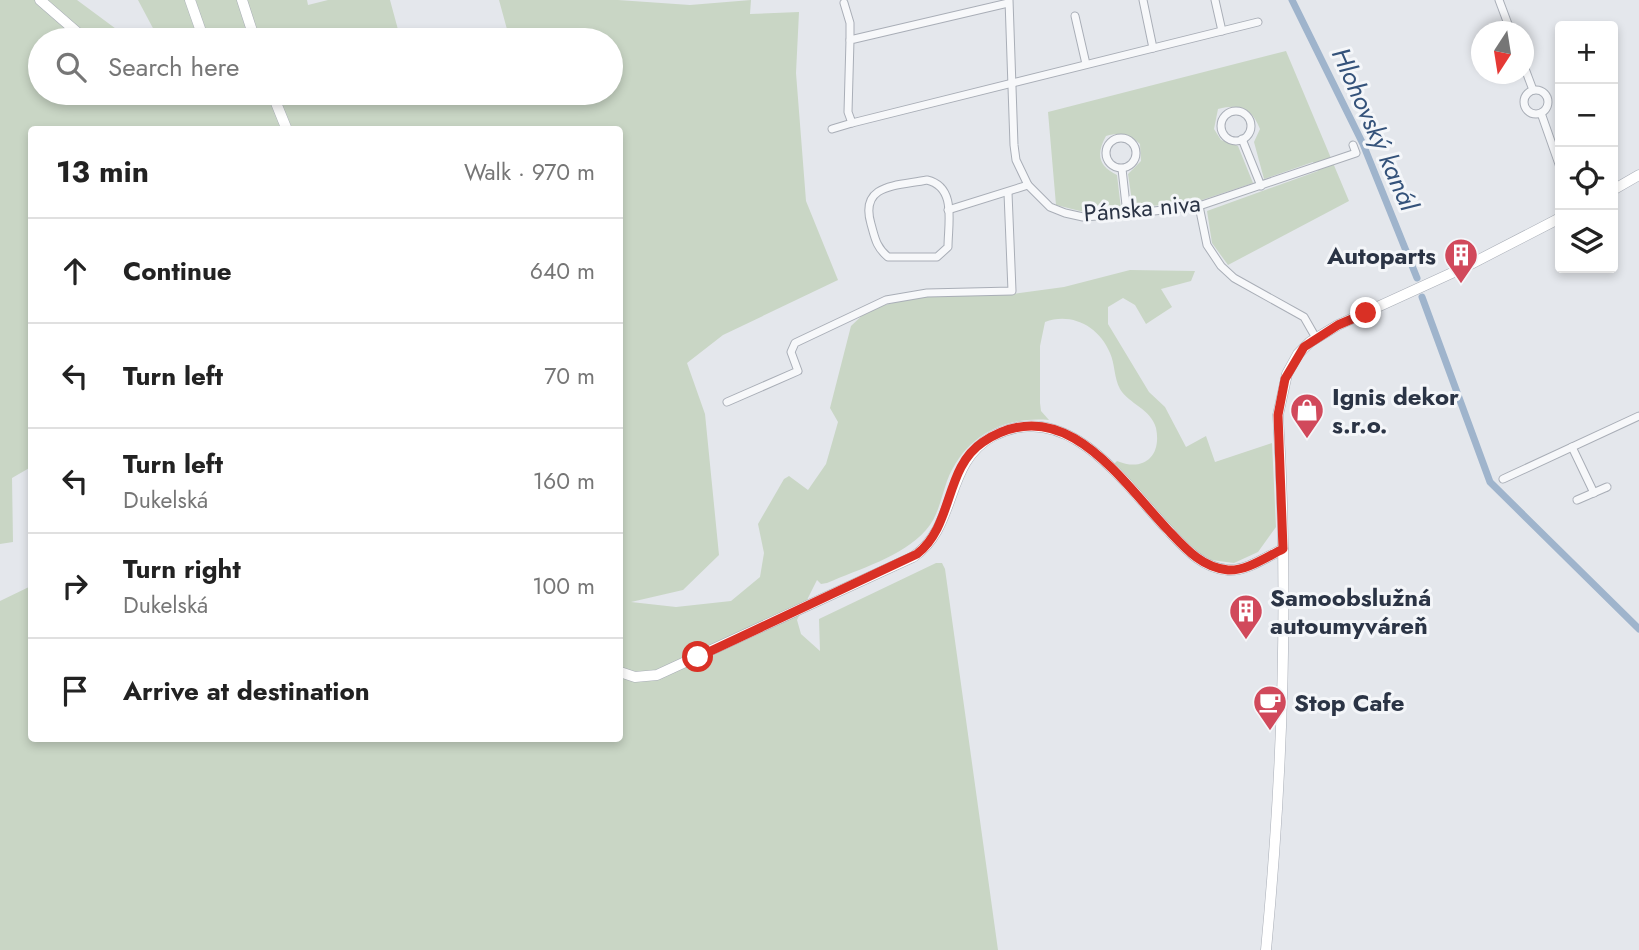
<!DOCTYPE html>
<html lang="en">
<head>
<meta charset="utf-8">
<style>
	body { margin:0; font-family:Jost,sans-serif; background:#f6f6f6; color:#222 }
	.controls { position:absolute; right:21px; top:21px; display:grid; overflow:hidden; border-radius:7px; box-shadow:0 4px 10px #0003 }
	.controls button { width:63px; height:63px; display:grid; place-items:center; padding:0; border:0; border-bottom:2px solid #e0e0e0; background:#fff; color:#222; font:35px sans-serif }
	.compass { position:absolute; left:1471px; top:21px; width:63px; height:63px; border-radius:50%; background:#fff; box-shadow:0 4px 10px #0003; rotate:192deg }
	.stop { position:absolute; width:21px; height:21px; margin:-16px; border:5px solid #d93025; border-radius:50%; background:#fff }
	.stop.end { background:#d93025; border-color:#fff; box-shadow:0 2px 7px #0008 }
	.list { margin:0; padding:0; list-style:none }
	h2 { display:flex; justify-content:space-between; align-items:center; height:91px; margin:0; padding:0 28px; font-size:30px }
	h2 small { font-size:23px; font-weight:400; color:#767676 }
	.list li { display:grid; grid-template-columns:46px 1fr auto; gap:21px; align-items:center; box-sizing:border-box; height:105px; padding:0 28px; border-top:2px solid #e0e0e0 }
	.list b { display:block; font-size:26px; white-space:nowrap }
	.list p { margin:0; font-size:23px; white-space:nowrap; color:#767676 }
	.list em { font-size:23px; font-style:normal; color:#767676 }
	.icon { flex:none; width:38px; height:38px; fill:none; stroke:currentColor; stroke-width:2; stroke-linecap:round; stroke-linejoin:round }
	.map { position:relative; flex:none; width:1639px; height:950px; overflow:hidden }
	.search { position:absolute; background:#fff; box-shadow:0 4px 10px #0003; left:28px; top:28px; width:595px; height:77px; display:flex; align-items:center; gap:18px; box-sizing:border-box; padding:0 24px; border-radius:38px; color:#767676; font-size:26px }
	.panel { position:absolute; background:#fff; box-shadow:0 4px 10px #0003; left:28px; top:126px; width:595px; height:616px; border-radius:7px }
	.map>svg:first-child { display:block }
	.green { fill:#c9d6c5 }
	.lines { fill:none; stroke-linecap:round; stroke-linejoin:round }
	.canal { stroke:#9fb4cc; stroke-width:7 }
	.minor-casing { stroke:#a9aeb7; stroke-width:9 }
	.secondary-casing { stroke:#a9aeb7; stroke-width:11 }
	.minor { stroke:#f7f8fa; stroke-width:7 }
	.secondary { stroke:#fff; stroke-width:10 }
	.route { stroke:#d93025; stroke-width:9 }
	.labels { text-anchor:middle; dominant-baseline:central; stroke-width:6; stroke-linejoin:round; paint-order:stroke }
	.street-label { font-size:24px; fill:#2b3445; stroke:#f4f6f9 }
	.poi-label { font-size:24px; font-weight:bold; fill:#2b3445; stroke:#f4f6f9; text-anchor:start }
	.water-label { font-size:26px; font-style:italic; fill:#34527a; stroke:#f4f6f9 }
</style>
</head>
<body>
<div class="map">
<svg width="1639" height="950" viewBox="0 0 1639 950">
	<rect width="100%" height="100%" fill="#e4e7ec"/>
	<g class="green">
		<path d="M0,0H77L131,40H40V93H611V40H151L155,32L138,0H307L308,5L328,0H390L400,37L508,33L499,0H618L690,5L751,0L750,14L799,12L796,73L806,201L838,280L723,335L687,363L705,414L719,555L683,590L631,602L676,607L731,601L760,577L764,553L758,524L784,479L789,476L808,490L826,464L838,422L830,408L851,326L869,309L924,295H1005L1064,287L1130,270L1195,271L1191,281L1161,289L1172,307L1146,324L1135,305L1123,298L1108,307V324L1149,392L1165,407L1186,447L1206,436L1215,462L1272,443L1276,527L1258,552L1234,563L1211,560L1196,552L1113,465L1117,461C1143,472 1162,457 1156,428C1151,409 1129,404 1120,389C1114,378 1115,364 1110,353C1099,326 1071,312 1045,322L1040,346V403L1041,411L1049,420C1003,416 964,437 947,481C941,498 938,517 926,530C902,557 859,569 827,583L821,584L817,580L797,620L801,634L820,651L819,619L936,563H942L945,569L998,950H0V601L31,586L32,738H620V130H32L31,467L12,478L13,542L0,544Z"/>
		<path d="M1286,51L1349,201L1228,265L1212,243L1207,211L1318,171L1313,162L1264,179L1254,142L1260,129C1252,108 1240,103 1218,109L1214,129L1221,140L1238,146L1253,183L1199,201L1133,208L1128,174L1141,161L1140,144C1129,134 1121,132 1106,136C1096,154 1098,166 1117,175L1121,209L1084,212L1056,205L1048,112Z"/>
	</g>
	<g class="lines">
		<g class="canal">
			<polyline points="1292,0 1363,144 1417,278"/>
			<polyline points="1422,297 1490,482 1639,629"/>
		</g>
		<g class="minor-casing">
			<g id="minor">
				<polyline points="1009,0 1014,145 1016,160 1028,185"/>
				<polyline points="1143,0 1153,48"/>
				<polyline points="1215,0 1222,31"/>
				<polyline points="1499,0 1511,32"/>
				<polyline points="844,3 850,23 850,40"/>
				<polyline points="1008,3 850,40 848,112 852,123 1258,22"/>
				<polyline points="1075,16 1086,64"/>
				<polyline points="1524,66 1533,90"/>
				<circle cx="1536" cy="102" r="12"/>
				<circle cx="1236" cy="126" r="15"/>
				<polyline points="1541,113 1560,167"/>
				<polyline points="832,129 852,123"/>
				<circle cx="1121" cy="153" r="15"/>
				<polyline points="1242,139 1261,186"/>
				<polyline points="1122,169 1127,214"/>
				<path d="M927,180C957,187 948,223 948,247L937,257H888C876,247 875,238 871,224C859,183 898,186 927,180Z"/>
				<polyline points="1199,206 1207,245 1221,266 1234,278 1304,317 1316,338"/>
				<polyline points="948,210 1028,185 1050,207 1065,213 1083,217 1127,214 1199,206 1356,153 1353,145"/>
				<polyline points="727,402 798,371 791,352 795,343 886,300 927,293 1012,291 1008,193"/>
				<polyline points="1572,447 1594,493"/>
				<polyline points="1503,479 1639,416"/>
				<polyline points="1577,500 1607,487"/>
			</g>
		</g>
		<g class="secondary-casing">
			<g id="secondary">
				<polyline points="40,0 86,40"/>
				<polyline points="190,0 204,40"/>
				<polyline points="242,0 255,40"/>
				<polyline points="169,93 177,93"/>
				<polyline points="272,93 287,130"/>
				<polyline points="1613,190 1639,175"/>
				<path d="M620,672L635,677L657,675L913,557C958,527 944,462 993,436C1068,397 1123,482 1168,530C1185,548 1202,568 1228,570C1247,571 1266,557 1283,549"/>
				<path d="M1266,950C1283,772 1289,594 1278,415L1287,374L1298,354L1310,342L1338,325L1465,267L1560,218"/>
			</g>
		</g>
		<use href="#minor" class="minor"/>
		<use href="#secondary" class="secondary"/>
	</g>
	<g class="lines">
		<path class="route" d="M698,657L917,554C954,525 944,468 983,442C1063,389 1120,479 1168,530C1185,548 1202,568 1228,570C1247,571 1266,557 1283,549L1278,415L1285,379L1304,347L1338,325L1366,313"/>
	</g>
	<defs>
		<g id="building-pin" transform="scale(1.75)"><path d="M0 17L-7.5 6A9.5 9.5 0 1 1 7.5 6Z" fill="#d1495b" stroke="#f4f6f9"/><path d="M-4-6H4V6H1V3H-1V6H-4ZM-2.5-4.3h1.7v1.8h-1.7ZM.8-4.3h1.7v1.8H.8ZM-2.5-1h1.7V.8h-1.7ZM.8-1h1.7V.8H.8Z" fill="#fff"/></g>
		<g id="shop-pin" transform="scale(1.75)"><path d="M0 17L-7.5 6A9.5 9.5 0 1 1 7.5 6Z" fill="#d1495b" stroke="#f4f6f9"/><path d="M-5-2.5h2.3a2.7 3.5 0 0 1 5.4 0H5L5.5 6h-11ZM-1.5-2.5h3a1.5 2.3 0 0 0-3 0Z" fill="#fff"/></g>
		<g id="cafe-pin" transform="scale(1.75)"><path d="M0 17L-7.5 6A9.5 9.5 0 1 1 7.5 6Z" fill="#d1495b" stroke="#f4f6f9"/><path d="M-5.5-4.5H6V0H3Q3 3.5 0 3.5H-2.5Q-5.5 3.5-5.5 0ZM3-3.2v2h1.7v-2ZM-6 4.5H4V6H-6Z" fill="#fff"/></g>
	</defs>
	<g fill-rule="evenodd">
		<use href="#building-pin" x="1461" y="255"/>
		<use href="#shop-pin" x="1307" y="410"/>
		<use href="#building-pin" x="1246" y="611"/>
		<use href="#cafe-pin" x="1270" y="702"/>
	</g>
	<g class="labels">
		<g class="street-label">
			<text transform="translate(1142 208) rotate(-5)">Pánska niva</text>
		</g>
		<g class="poi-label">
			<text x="1436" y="255" text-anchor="end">Autoparts</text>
			<text x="1332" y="396">Ignis dekor<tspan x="1332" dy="28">s.r.o.</tspan></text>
			<text x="1270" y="597">Samoobslužná<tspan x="1270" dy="28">autoumyváreň</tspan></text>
			<text x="1294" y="702">Stop Cafe</text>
		</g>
		<g class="water-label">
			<text transform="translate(1375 129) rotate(66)">Hlohovský kanál</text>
		</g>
	</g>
</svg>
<div class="controls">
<button>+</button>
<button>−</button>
<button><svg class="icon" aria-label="locate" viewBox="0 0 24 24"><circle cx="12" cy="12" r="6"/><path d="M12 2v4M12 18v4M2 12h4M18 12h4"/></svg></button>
<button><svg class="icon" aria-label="layers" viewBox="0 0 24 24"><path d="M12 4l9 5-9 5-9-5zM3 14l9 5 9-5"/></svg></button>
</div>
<svg class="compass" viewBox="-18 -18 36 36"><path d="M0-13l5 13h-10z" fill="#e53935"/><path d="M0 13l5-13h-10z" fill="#767676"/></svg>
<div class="stop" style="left:698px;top:657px"></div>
<div class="stop end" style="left:1366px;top:313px"></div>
<div class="search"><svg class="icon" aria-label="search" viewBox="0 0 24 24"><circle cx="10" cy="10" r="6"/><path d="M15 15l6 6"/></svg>Search here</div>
<section class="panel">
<h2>13 min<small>Walk · 970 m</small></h2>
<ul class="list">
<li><svg class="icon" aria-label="ahead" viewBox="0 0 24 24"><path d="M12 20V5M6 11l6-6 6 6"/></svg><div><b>Continue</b></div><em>640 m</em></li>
<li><svg class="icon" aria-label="left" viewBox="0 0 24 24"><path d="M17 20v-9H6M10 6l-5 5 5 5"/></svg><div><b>Turn left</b></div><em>70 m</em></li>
<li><svg class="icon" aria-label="left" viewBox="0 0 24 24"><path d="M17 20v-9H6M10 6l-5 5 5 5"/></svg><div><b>Turn left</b><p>Dukelská</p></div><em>160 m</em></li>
<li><svg class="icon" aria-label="right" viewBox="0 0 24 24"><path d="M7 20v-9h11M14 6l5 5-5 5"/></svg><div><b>Turn right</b><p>Dukelská</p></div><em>100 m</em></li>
<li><svg class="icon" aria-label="arrive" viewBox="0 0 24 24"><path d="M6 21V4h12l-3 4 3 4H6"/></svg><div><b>Arrive at destination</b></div></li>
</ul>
</section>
</div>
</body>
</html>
